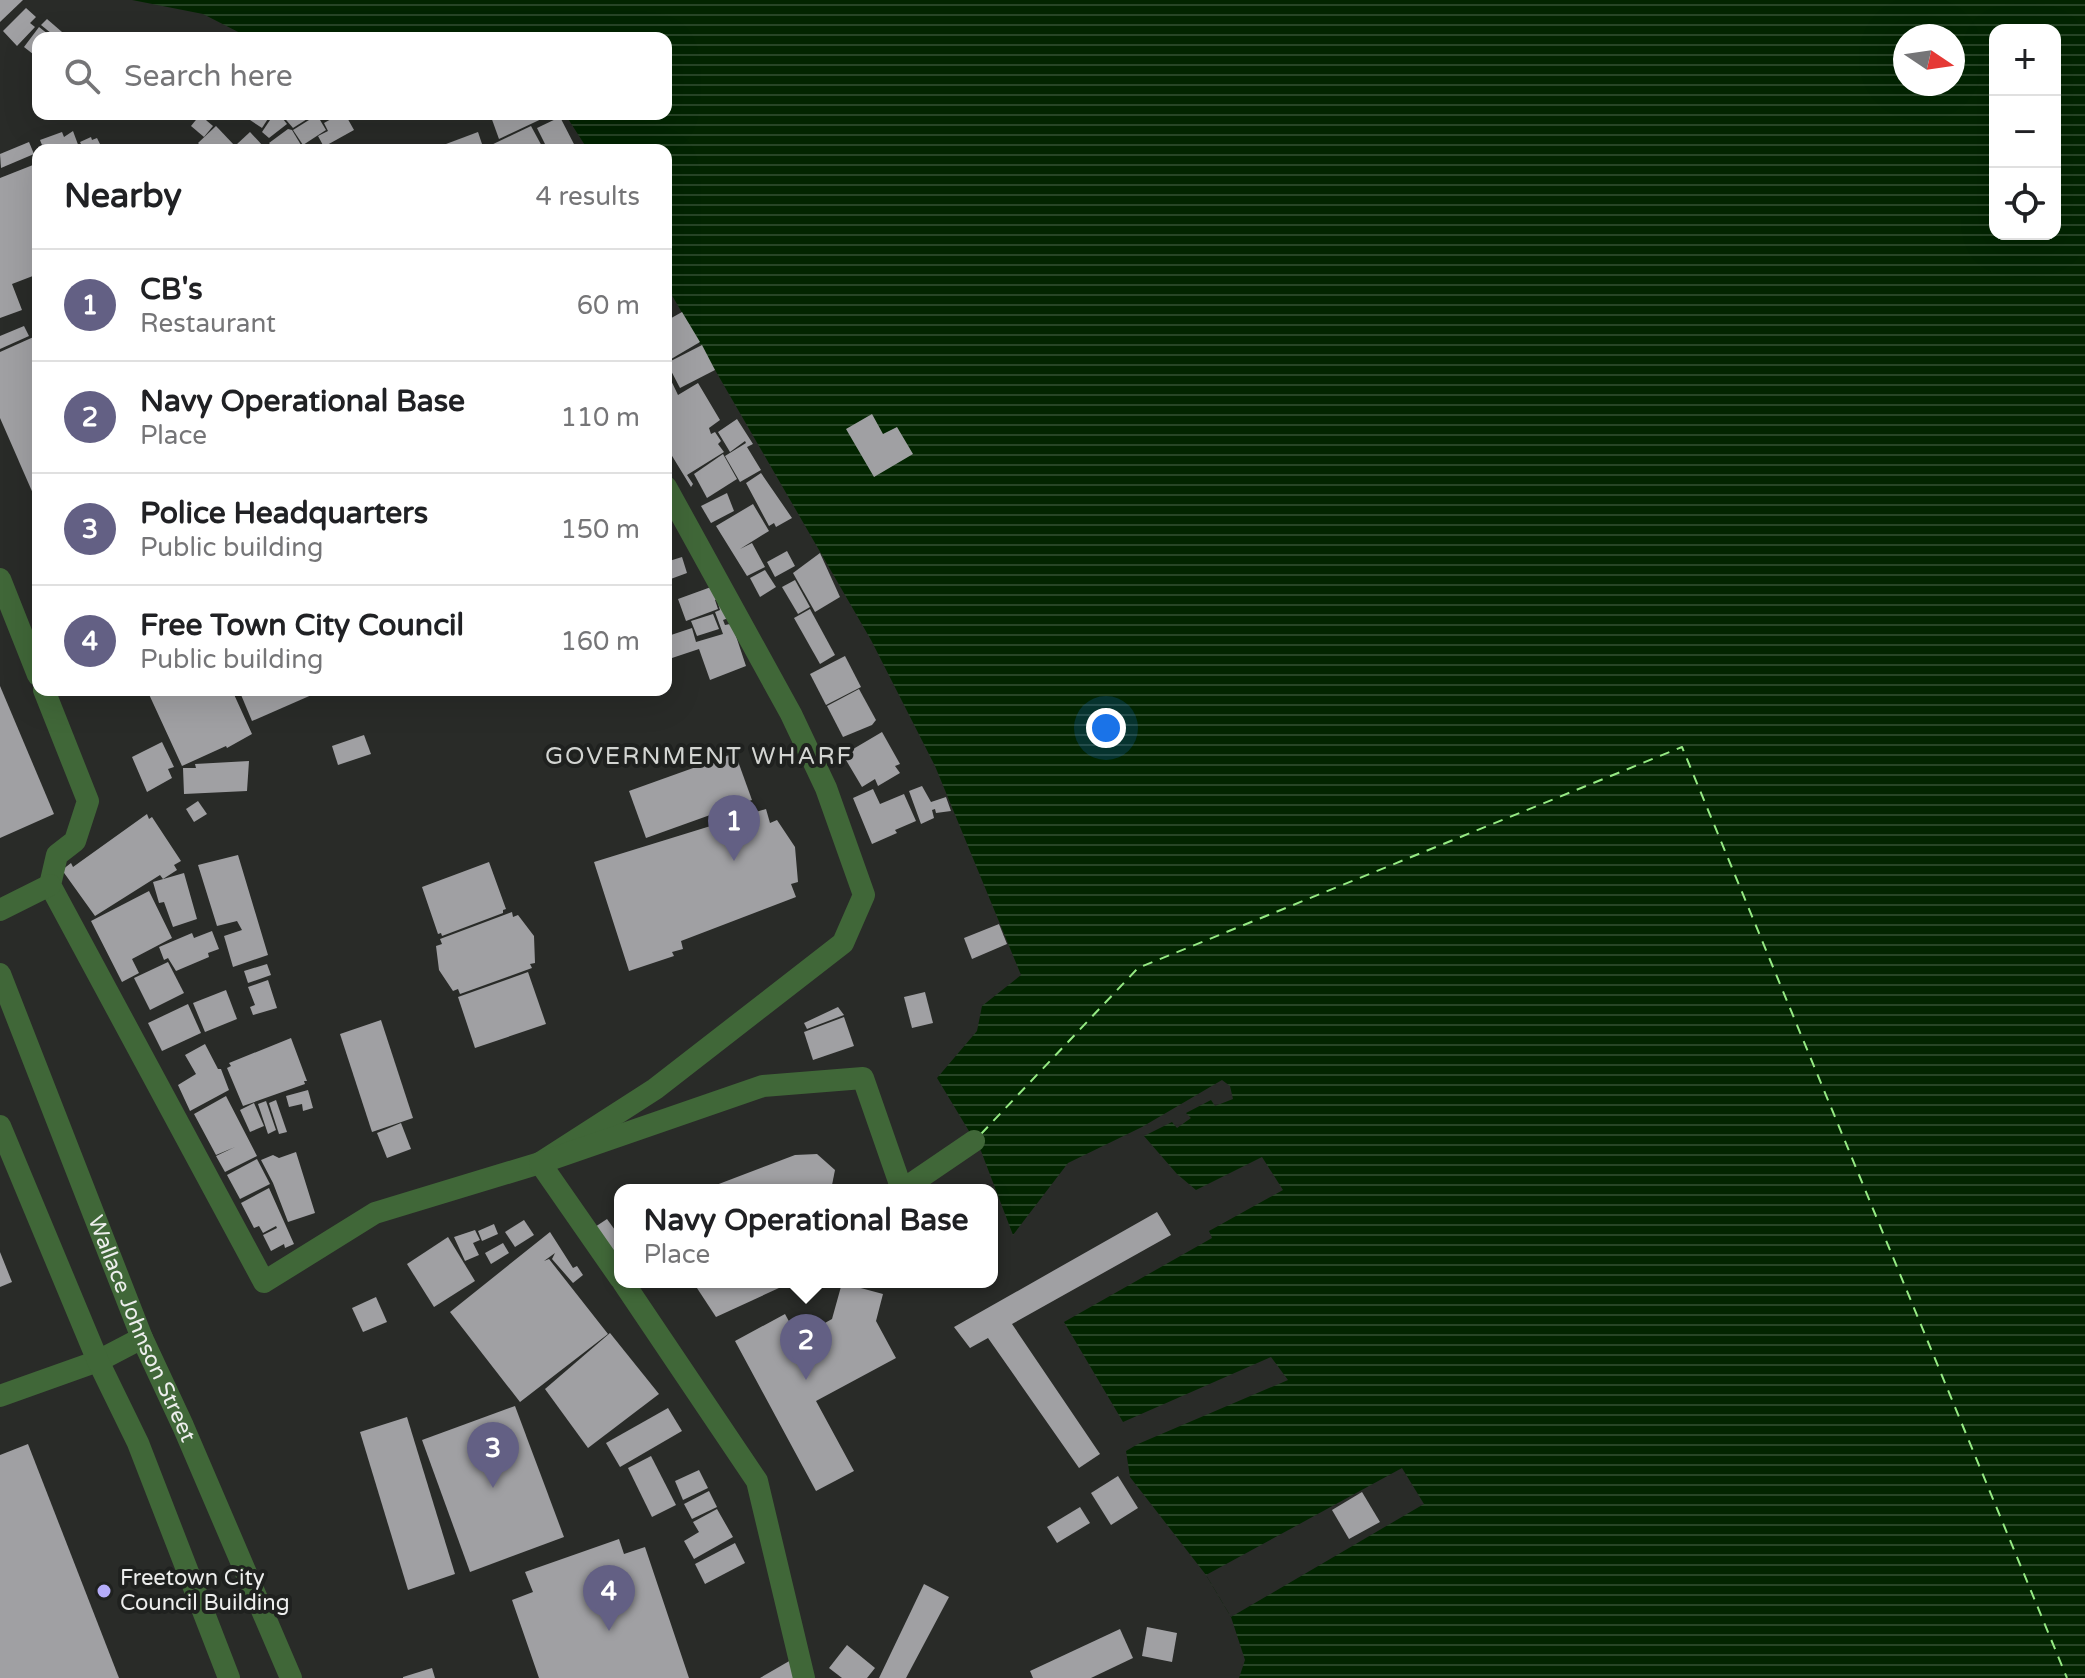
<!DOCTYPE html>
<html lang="en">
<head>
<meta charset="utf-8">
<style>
	body { margin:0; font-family:"Varela Round",sans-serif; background:#f6f6f6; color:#202124 }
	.controls { position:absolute; right:24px; top:24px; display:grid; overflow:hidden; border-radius:16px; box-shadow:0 8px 32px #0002 }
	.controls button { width:72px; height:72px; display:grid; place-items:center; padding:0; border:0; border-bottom:2px solid #e0e0e0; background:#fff; color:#202124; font:40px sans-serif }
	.compass { position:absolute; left:1893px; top:24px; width:72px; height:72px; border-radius:50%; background:#fff; box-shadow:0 8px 32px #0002; rotate:103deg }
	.you { position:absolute; left:1106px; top:728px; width:28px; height:28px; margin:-20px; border:6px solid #fff; border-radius:50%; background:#1a73e8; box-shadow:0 0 0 12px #1a73e833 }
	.badge { display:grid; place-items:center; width:52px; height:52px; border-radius:50%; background:#636084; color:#fff; font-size:26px; font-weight:700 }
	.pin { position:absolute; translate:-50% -66px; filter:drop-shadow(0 2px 4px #0008) }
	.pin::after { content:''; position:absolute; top:42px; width:28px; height:24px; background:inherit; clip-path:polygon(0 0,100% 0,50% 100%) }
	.popup { position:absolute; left:614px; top:1184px; width:384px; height:104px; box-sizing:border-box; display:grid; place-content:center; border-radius:16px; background:#fff; filter:drop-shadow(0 2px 6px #0005); font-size:26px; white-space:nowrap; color:#757577 }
	.popup b { font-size:30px; color:#202124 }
	.popup::after { content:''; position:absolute; left:50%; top:100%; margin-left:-16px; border:16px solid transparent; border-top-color:#fff }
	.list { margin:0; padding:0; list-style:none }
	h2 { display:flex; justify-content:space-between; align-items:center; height:104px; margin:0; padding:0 32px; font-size:34px }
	h2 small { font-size:26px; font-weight:400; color:#757577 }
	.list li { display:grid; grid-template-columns:52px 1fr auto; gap:24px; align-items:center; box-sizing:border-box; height:112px; padding:0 32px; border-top:2px solid #e0e0e0 }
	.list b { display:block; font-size:30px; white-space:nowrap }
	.list p { margin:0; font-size:26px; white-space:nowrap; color:#757577 }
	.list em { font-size:26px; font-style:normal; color:#757577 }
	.icon { flex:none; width:44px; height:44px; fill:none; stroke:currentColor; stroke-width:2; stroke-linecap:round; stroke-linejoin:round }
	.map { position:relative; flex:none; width:2085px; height:1678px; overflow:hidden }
	.search { position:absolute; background:#fff; box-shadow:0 8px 32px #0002; left:32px; top:32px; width:640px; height:88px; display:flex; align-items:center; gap:20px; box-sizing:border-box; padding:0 28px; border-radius:16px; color:#757577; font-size:30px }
	.panel { position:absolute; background:#fff; box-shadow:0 8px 32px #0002; left:32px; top:144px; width:640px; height:552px; border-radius:16px }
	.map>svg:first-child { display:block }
	.water { fill:url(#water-rules); fill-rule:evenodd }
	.pier { fill:#292b28 }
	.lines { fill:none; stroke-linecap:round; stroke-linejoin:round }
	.ferry { stroke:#95ea83; stroke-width:2; stroke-dasharray:10 8; stroke-linecap:butt }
	.building { fill:#a0a0a3 }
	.service { stroke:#406738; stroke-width:22 }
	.minor { stroke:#406738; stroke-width:22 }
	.tertiary { stroke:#406738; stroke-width:22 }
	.poi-dot { fill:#b4acf9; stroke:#1f211f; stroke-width:3 }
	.labels { text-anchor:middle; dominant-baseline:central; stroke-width:8; stroke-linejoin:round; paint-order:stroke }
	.street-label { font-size:22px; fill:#edeeed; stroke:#1f211f }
	.poi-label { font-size:22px; fill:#edeeed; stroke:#1f211f; text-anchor:start }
	.neighbourhood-label { font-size:24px; letter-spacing:2px; fill:#d3d5d2; stroke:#1f211f }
</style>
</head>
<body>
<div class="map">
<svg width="2085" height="1678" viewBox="0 0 2085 1678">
	<defs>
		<pattern id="water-rules" width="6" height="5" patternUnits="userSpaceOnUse" patternTransform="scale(2)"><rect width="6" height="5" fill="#022400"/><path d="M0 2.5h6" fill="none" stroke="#274426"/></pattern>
	</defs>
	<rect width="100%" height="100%" fill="#292b28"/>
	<path class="water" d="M132,0H2085V1678H1239L1245,1660L1231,1617L1206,1575L1130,1477L1126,1451L1138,1444L1288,1380L1271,1357L1123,1422L1064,1322L1212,1238L1209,1231L1283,1190L1262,1157L1196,1190L1177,1174L1144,1136L1172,1122L1177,1128L1191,1118L1186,1113L1211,1100L1215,1106L1233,1099L1230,1086L1222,1080L1142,1127L1068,1163L1013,1235L981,1151L937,1078L977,1031L982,1006L1021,975L935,766L871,640L666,285V150H588L565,114H666V38H250L203,14ZM1995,30H2055V234H1995ZM1905,36H1953V84H1905Z"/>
	<polygon class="pier" points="1402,1468 1424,1504 1231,1617 1206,1575"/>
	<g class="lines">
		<polyline class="ferry" points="981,1134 1138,968 1682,747 2067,1678"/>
	</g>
	<g class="building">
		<polygon points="0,0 23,0 0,22"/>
		<polygon points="26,8 36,17 30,23 35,27 17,46 3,31"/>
		<polygon points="47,19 62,32 57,38 41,25"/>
		<polygon points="39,27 53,38 38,38 38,58 24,47"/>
		<polygon points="241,114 271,114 262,128"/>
		<polygon points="274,114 279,114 287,124 269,138 262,132"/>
		<polygon points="281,114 315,114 293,128"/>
		<polygon points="340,114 345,114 354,130 327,145 330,150 318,150 324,147 318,136 328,131 324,123"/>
		<polygon points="490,114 552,114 499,139"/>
		<polygon points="200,115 213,126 204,137 191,126"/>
		<polygon points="317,115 326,130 303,145 293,130"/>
		<polygon points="560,117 577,150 548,150 537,128"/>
		<polygon points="216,126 235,146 231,150 205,150 198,143"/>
		<polygon points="531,126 544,150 489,150 487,147"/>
		<polygon points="288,129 292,130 304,150 275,150 269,143"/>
		<polygon points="73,131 80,150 39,150 38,147 42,145 40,140 62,132 64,137"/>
		<polygon points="250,132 264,147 262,150 240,150 236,145"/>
		<polygon points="478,132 484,150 430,150"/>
		<polygon points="91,137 92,140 97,138 103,150 84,150 80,142"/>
		<polygon points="29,142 34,154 1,168 0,154"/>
		<polygon points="38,163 38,274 12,284 22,310 0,318 0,178"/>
		<polygon points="682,312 700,342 666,362 666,321"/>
		<polygon points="24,326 29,336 0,349 0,336"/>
		<polygon points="38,335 38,505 0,418 0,352"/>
		<polygon points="702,345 715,370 680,388 667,363"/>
		<polygon points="666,370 678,395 698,383 720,420 709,428 711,434 715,432 721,441 718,444 724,452 687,475 693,484 691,487 666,446"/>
		<polygon points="872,414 883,434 897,427 913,454 874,477 846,429"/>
		<polygon points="737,419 753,444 747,447 761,470 740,482 725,456 746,443 745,441 730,452 718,432"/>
		<polygon points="723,454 737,479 707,498 694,474"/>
		<polygon points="761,473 792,518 776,527 774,523 769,526 746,483"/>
		<polygon points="727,493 734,511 711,523 701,506"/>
		<polygon points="753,504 769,531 740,549 752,543 765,567 747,576 716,526"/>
		<polygon points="787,551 795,566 775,577 767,562"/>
		<polygon points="820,553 840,597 815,612 793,573"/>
		<polygon points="682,557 687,573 668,580 666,562"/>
		<polygon points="765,570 776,587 760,597 750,578"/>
		<polygon points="795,580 810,607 798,614 782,587"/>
		<polygon points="711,587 722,597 715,600 718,609 686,621 678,599"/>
		<polygon points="717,600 731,617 723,620 725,625 730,624 733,627 746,666 710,680 699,649 666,660 666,632 670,631 671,635 692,628 696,642 723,634 715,612 720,610"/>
		<polygon points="810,609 835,655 820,664 794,618"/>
		<polygon points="713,614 719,629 697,636 691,621"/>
		<polygon points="845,656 861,687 826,705 810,674"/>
		<polygon points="0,686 54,814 0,838"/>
		<polygon points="859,689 876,720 872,725 843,737 827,706"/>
		<polygon points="147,690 232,690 252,734 227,748 226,746 182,766"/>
		<polygon points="239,690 323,690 252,721"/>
		<polygon points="882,732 900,764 895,766 900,773 878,786 875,779 862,787 843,755"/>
		<polygon points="364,735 371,754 338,765 332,746"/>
		<polygon points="162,742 174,767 168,769 172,778 147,792 132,757"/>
		<polygon points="735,753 752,800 646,838 629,791"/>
		<polygon points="249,761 247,791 184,794 183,768 196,768 195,764"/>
		<polygon points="922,786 931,802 946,797 951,811 936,813 935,809 932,810 934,818 921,824 909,791"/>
		<polygon points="873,789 880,804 904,794 916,821 895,830 897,833 872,844 853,798"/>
		<polygon points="198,801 207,814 194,822 186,809"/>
		<polygon points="766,809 770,823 777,820 795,847 798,882 791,884 796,897 681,941 683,949 672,952 674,956 629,971 594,862"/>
		<polygon points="147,814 149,819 152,817 181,861 174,865 177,870 163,879 160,875 95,916 62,870 71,863 73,867"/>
		<polygon points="238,855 268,955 233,967 224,936 242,930 237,921 217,926 198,865"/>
		<polygon points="489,862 506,909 503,910 503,913 442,936 441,933 438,934 422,887"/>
		<polygon points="184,873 197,919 173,927 164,902 159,903 153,882"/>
		<polygon points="149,891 172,938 132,959 139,973 122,982 91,921"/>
		<polygon points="512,912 513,917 518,915 534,936 535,963 530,964 532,968 460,994 458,989 453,991 439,970 436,946 442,944 440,939"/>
		<polygon points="999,924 1007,944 972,959 964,938"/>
		<polygon points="212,931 219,949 208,953 209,957 176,971 168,958 164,960 159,947 192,933 194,938"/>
		<polygon points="168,962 184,993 150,1010 134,978"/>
		<polygon points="267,964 271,975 248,983 244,971"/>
		<polygon points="528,972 546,1024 475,1048 458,997"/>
		<polygon points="268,980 277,1008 253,1015 250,1007 255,1005 248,987"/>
		<polygon points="226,990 237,1019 205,1032 193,1003"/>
		<polygon points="925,992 933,1023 912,1028 904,997"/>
		<polygon points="188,1004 201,1033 162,1051 148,1023"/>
		<polygon points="838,1007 844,1015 807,1029 804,1023"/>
		<polygon points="844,1017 854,1046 813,1060 804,1032"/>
		<polygon points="381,1020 413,1118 372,1132 340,1034"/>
		<polygon points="291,1038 307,1081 304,1081 305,1084 243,1106 227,1068 231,1066 229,1063"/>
		<polygon points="205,1044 218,1069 221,1069 229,1090 190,1111 178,1085 196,1074 185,1055"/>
		<polygon points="308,1090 313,1108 303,1111 302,1104 289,1107 286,1096"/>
		<polygon points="226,1096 257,1156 225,1172 216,1156 235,1147 216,1155 194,1114"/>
		<polygon points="276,1100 287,1132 279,1134 269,1103"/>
		<polygon points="266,1101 276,1130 268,1134 258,1104"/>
		<polygon points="254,1103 264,1126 250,1132 240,1110"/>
		<polygon points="401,1123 411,1149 387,1158 377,1133"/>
		<polygon points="296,1152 315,1213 288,1222 273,1183 261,1160 273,1155 279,1158"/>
		<polygon points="817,1154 835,1170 831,1190 703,1190 795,1155"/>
		<polygon points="257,1159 270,1184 240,1199 227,1175"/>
		<polygon points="269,1188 294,1244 285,1248 284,1244 271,1251 263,1235 277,1228 276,1226 263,1233 259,1226 254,1228 241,1203"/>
		<polygon points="1157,1212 1171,1235 1012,1324 1100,1454 1079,1468 988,1338 970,1348 954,1327"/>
		<polygon points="607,1219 620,1237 620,1246 612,1252 595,1227"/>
		<polygon points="524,1220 534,1235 515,1247 505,1232"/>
		<polygon points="494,1224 498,1234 482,1241 478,1231"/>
		<polygon points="475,1230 480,1240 473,1243 479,1255 465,1261 454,1237"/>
		<polygon points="550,1232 573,1268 577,1266 583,1275 573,1283 552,1259 555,1253 544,1261 549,1259 608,1334 520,1402 450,1312"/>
		<polygon points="448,1237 475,1281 434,1307 407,1264"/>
		<polygon points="503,1243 509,1253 491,1264 485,1253"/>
		<polygon points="0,1252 12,1282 0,1287"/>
		<polygon points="693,1282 792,1282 716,1317"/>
		<polygon points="842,1283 883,1294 876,1321 896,1358 816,1401 854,1471 816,1491 735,1341 785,1314 798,1338 832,1319"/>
		<polygon points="376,1297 387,1322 363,1332 352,1308"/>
		<polygon points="610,1333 659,1394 588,1448 545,1389"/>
		<polygon points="515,1406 564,1537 470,1572 422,1440"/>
		<polygon points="668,1408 682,1431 620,1467 606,1443"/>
		<polygon points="407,1417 455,1574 408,1590 360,1432"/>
		<polygon points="28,1444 119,1678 0,1678 0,1455"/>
		<polygon points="651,1456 676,1505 652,1517 628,1468"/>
		<polygon points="699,1470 708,1488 683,1500 675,1481"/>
		<polygon points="1118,1476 1138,1508 1111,1525 1091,1493"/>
		<polygon points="709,1491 717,1507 692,1519 684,1504"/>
		<polygon points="1362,1492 1380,1522 1349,1539 1332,1510"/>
		<polygon points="1080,1507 1090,1523 1057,1543 1047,1527"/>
		<polygon points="717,1509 733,1537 694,1559 684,1541 699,1532 693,1522"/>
		<polygon points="619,1539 624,1554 645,1547 689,1678 539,1678 512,1600 533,1592 525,1572"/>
		<polygon points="735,1543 745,1563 705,1584 695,1564"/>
		<polygon points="924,1584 949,1597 906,1678 879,1678"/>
		<polygon points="1147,1627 1177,1633 1172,1662 1142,1656"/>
		<polygon points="1120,1629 1133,1658 1091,1678 1033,1678 1030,1671"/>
		<polygon points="847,1645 875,1668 867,1678 842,1678 829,1668"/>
		<polygon points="791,1660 802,1678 760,1678"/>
		<polygon points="432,1668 435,1678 403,1678 403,1677"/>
	</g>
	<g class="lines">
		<g class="service">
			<polyline points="0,579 38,675"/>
			<polyline points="44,690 88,801 75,841 57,855 50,885 264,1282 375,1213 540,1163 655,1089 843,943 864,895 826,788 791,714 666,487"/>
			<polyline points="0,910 50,885"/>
			<polyline points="620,1278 540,1163 763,1086 863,1078 902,1190 974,1141"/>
			<polyline points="623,1282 757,1481 804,1678"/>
		</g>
		<polyline class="minor" points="0,1396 98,1361 142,1338"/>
		<g class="tertiary">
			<path id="s1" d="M0,974L142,1338L183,1426L291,1678"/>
			<polyline points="0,1126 98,1361 138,1443 229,1678"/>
		</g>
	</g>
	<circle class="poi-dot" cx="104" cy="1591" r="8"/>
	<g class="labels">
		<g class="street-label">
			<text stroke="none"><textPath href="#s1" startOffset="382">Wallace Johnson Street</textPath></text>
		</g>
		<g class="poi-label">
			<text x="120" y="1578">Freetown City<tspan x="120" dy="25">Council Building</tspan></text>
		</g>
		<g class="neighbourhood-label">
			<text x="699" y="756">GOVERNMENT WHARF</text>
		</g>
	</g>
</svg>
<div class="controls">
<button>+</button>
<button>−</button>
<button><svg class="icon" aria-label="locate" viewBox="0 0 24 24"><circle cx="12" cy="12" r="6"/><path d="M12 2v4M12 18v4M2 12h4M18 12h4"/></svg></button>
</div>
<svg class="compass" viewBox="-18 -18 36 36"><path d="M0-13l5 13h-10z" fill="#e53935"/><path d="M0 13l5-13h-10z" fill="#757577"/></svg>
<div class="you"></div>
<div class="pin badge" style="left:734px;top:861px">1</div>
<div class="pin badge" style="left:806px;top:1380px">2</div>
<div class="popup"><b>Navy Operational Base</b>Place</div>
<div class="pin badge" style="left:493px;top:1488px">3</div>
<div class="pin badge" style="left:609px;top:1631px">4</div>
<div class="search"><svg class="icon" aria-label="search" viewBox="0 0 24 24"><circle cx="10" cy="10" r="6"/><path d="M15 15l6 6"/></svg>Search here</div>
<section class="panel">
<h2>Nearby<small>4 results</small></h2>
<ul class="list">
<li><span class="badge">1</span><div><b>CB's</b><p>Restaurant</p></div><em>60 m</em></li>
<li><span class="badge">2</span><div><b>Navy Operational Base</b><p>Place</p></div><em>110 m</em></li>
<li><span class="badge">3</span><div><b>Police Headquarters</b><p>Public building</p></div><em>150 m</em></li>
<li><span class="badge">4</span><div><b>Free Town City Council</b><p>Public building</p></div><em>160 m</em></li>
</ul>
</section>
</div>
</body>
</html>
